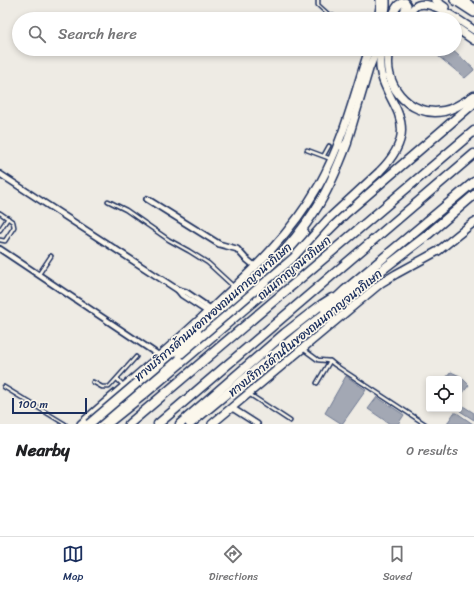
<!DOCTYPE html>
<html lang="en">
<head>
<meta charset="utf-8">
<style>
	body { margin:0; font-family:Sriracha,"Playpen Sans Thai",sans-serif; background:#f2f2f2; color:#202124 }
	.controls { position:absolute; right:12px; bottom:12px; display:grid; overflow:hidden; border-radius:4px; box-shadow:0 2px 6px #0003 }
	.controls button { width:36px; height:36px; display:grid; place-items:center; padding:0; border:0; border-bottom:1px solid #e0e0e0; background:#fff; color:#202124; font:20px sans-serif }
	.scale { position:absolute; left:12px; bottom:10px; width:75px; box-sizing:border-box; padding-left:4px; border:2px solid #1b2f5e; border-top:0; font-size:11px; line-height:14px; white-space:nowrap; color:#1b2f5e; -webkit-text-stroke:3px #fbf7ec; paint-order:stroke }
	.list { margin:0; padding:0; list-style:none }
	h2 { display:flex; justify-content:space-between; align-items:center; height:52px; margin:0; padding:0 16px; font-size:17px }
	h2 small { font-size:13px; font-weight:400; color:#757577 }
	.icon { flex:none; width:22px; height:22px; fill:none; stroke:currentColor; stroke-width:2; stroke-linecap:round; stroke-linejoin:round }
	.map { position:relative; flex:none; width:474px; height:424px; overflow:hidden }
	.search { position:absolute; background:#fff; box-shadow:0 2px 6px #0003; left:12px; right:12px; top:12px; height:44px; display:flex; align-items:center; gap:10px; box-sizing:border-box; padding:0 14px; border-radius:22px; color:#757577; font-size:15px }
	.sheet { height:112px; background:#fff }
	nav { display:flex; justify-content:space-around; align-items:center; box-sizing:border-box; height:56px; border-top:1px solid #e0e0e0; background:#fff; font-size:11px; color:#757577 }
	nav a { display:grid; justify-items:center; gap:2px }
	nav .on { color:#1b2f5e }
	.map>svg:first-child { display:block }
	.water { fill:#a3a8b4; stroke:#6d7892 }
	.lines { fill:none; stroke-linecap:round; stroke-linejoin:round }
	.service-casing { stroke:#1b2f5e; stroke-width:5.5 }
	.minor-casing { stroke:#1b2f5e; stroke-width:8 }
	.secondary-casing { stroke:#1b2f5e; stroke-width:10 }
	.motorway-casing { stroke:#1b2f5e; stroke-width:11 }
	.service { stroke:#fbf7ec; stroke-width:2.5 }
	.minor { stroke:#fbf7ec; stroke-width:4.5 }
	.secondary { stroke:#fbf7ec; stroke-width:7 }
	.motorway { stroke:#fbf7ec; stroke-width:8 }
	.secondary-bridge-casing { stroke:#1b2f5e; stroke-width:10; stroke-linecap:butt }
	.motorway-bridge-casing { stroke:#1b2f5e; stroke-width:11; stroke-linecap:butt }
	.secondary-bridge { stroke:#fbf7ec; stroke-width:7 }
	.motorway-bridge { stroke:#fbf7ec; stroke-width:8 }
	.labels { text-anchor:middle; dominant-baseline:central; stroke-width:3.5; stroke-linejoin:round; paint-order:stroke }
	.street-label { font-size:12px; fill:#1b2f5e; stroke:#fbf7ec }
</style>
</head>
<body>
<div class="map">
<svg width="474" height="424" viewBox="0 0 474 424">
	<rect width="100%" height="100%" fill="#eeebe4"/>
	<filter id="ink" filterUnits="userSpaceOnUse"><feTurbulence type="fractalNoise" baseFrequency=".025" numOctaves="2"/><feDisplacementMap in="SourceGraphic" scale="8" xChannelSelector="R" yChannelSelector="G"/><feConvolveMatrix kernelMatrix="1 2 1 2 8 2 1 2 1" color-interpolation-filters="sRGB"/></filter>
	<g filter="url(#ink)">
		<g class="water">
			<polygon points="442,49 451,49 473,68 474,70 465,78 438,56 438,53"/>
			<polygon points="451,372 460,376 469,385 462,394 459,392 459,379 445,379"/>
			<polygon points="346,376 366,390 342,424 325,413"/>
			<polygon points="377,397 404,415 398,424 390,424 368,409"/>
			<polygon points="463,406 474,413 474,420 460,411"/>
			<polygon points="454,413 457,413 473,424 448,424 448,422"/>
		</g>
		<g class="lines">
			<g class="service-casing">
				<g id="service">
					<polyline points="318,0 318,5 329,15 333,16"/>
					<polyline points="307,150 331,159"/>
					<polyline points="324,155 329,146"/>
					<polyline points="108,201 126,210 169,240 189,251 208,263 234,287"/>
					<polyline points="0,213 13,222 14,227 5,241 0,240"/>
					<polyline points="0,230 8,218"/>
					<polyline points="39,274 51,256"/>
					<polyline points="303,349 318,360 330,361 335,365 425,424"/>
					<polyline points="117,379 124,386"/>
					<polyline points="93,382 102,387 109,387 136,357"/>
					<polyline points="317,383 330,361"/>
					<polyline points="4,387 65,424"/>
					<polyline points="249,394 290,421"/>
				</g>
			</g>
			<g class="minor-casing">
				<g id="minor">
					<polyline points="0,174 178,290 186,292 211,309"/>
					<polyline points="147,199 219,244 237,249 245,258 256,267"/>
					<polyline points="0,249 160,356"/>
					<polyline points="178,290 182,295 208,312"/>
					<polyline points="232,408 257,424"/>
				</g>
			</g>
			<g class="secondary-casing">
				<g id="secondary">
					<polyline points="435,0 445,7"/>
					<polyline points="454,0 474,13"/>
					<polyline points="396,8 401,3 405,2 407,5 404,12"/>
					<polyline points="378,19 380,7 380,0"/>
					<polyline points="384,19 386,6 386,0"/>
					<polyline points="390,19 398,5"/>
					<path d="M405,19C409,15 412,7 418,5C433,0 461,22 474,30"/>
					<polyline points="343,147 347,143 369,69 377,49"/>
					<path d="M379,172C435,116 367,98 382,49"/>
					<path d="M81,424C125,385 170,348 212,308C253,270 291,234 319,185C343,142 354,95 369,49"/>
					<polyline points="98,424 180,355"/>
					<polyline points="212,424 381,283 396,274 438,251 474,222"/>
				</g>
			</g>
			<g class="motorway-casing">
				<g id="motorway">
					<polyline points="462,0 474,8"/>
					<polyline points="440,19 444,19"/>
					<polyline points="455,27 474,40"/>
					<path d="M390,49C380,82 408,118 444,111C454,109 465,102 474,96"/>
					<polyline points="285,263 290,257 304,232"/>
					<polyline points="325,309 345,290 474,182"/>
					<path d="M197,332C240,296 283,260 314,212C328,191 338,167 347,143"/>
					<polyline points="107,424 142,396 275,283 346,213 474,103"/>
					<polyline points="129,424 474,131"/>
					<polyline points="158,424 474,154"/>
					<polyline points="180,424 285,333 321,305 332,298"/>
					<polyline points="190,424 301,332 425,237 474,195"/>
				</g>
			</g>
			<use href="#service" class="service"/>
			<use href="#minor" class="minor"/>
			<use href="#secondary" class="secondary"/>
			<use href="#motorway" class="motorway"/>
			<g class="secondary-bridge-casing">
				<polyline id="secondary-bridge" points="180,355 293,258 327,220 379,172"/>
			</g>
			<g class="motorway-bridge-casing">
				<polyline id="motorway-bridge" points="89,424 197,332"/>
			</g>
			<use href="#secondary-bridge" class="secondary-bridge"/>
			<use href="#motorway-bridge" class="motorway-bridge"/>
		</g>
	</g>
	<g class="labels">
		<g class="street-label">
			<text transform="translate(294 268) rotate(-40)">ถนนกาญจนาภิเษก</text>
			<text transform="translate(213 312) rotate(-41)">ทางบริการด้านนอกของถนนกาญจนาภิเษก</text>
			<text transform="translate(305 333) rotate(-39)">ทางบริการด้านในของถนนกาญจนาภิเษก</text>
		</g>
	</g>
</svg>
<div class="controls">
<button><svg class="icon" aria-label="locate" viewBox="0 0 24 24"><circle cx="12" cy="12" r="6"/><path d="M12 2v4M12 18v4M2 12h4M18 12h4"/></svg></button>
</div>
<div class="scale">100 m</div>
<div class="search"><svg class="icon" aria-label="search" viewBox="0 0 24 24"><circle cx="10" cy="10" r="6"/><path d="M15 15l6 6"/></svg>Search here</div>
</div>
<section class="sheet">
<h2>Nearby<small>0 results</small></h2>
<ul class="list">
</ul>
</section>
<nav>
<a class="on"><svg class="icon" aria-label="map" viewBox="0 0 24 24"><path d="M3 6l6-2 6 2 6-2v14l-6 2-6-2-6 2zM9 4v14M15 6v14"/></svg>Map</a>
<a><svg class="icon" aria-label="directions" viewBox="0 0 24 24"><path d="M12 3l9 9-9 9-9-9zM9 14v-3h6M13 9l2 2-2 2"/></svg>Directions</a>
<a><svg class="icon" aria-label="saved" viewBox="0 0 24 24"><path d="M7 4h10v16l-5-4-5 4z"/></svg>Saved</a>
</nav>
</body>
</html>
